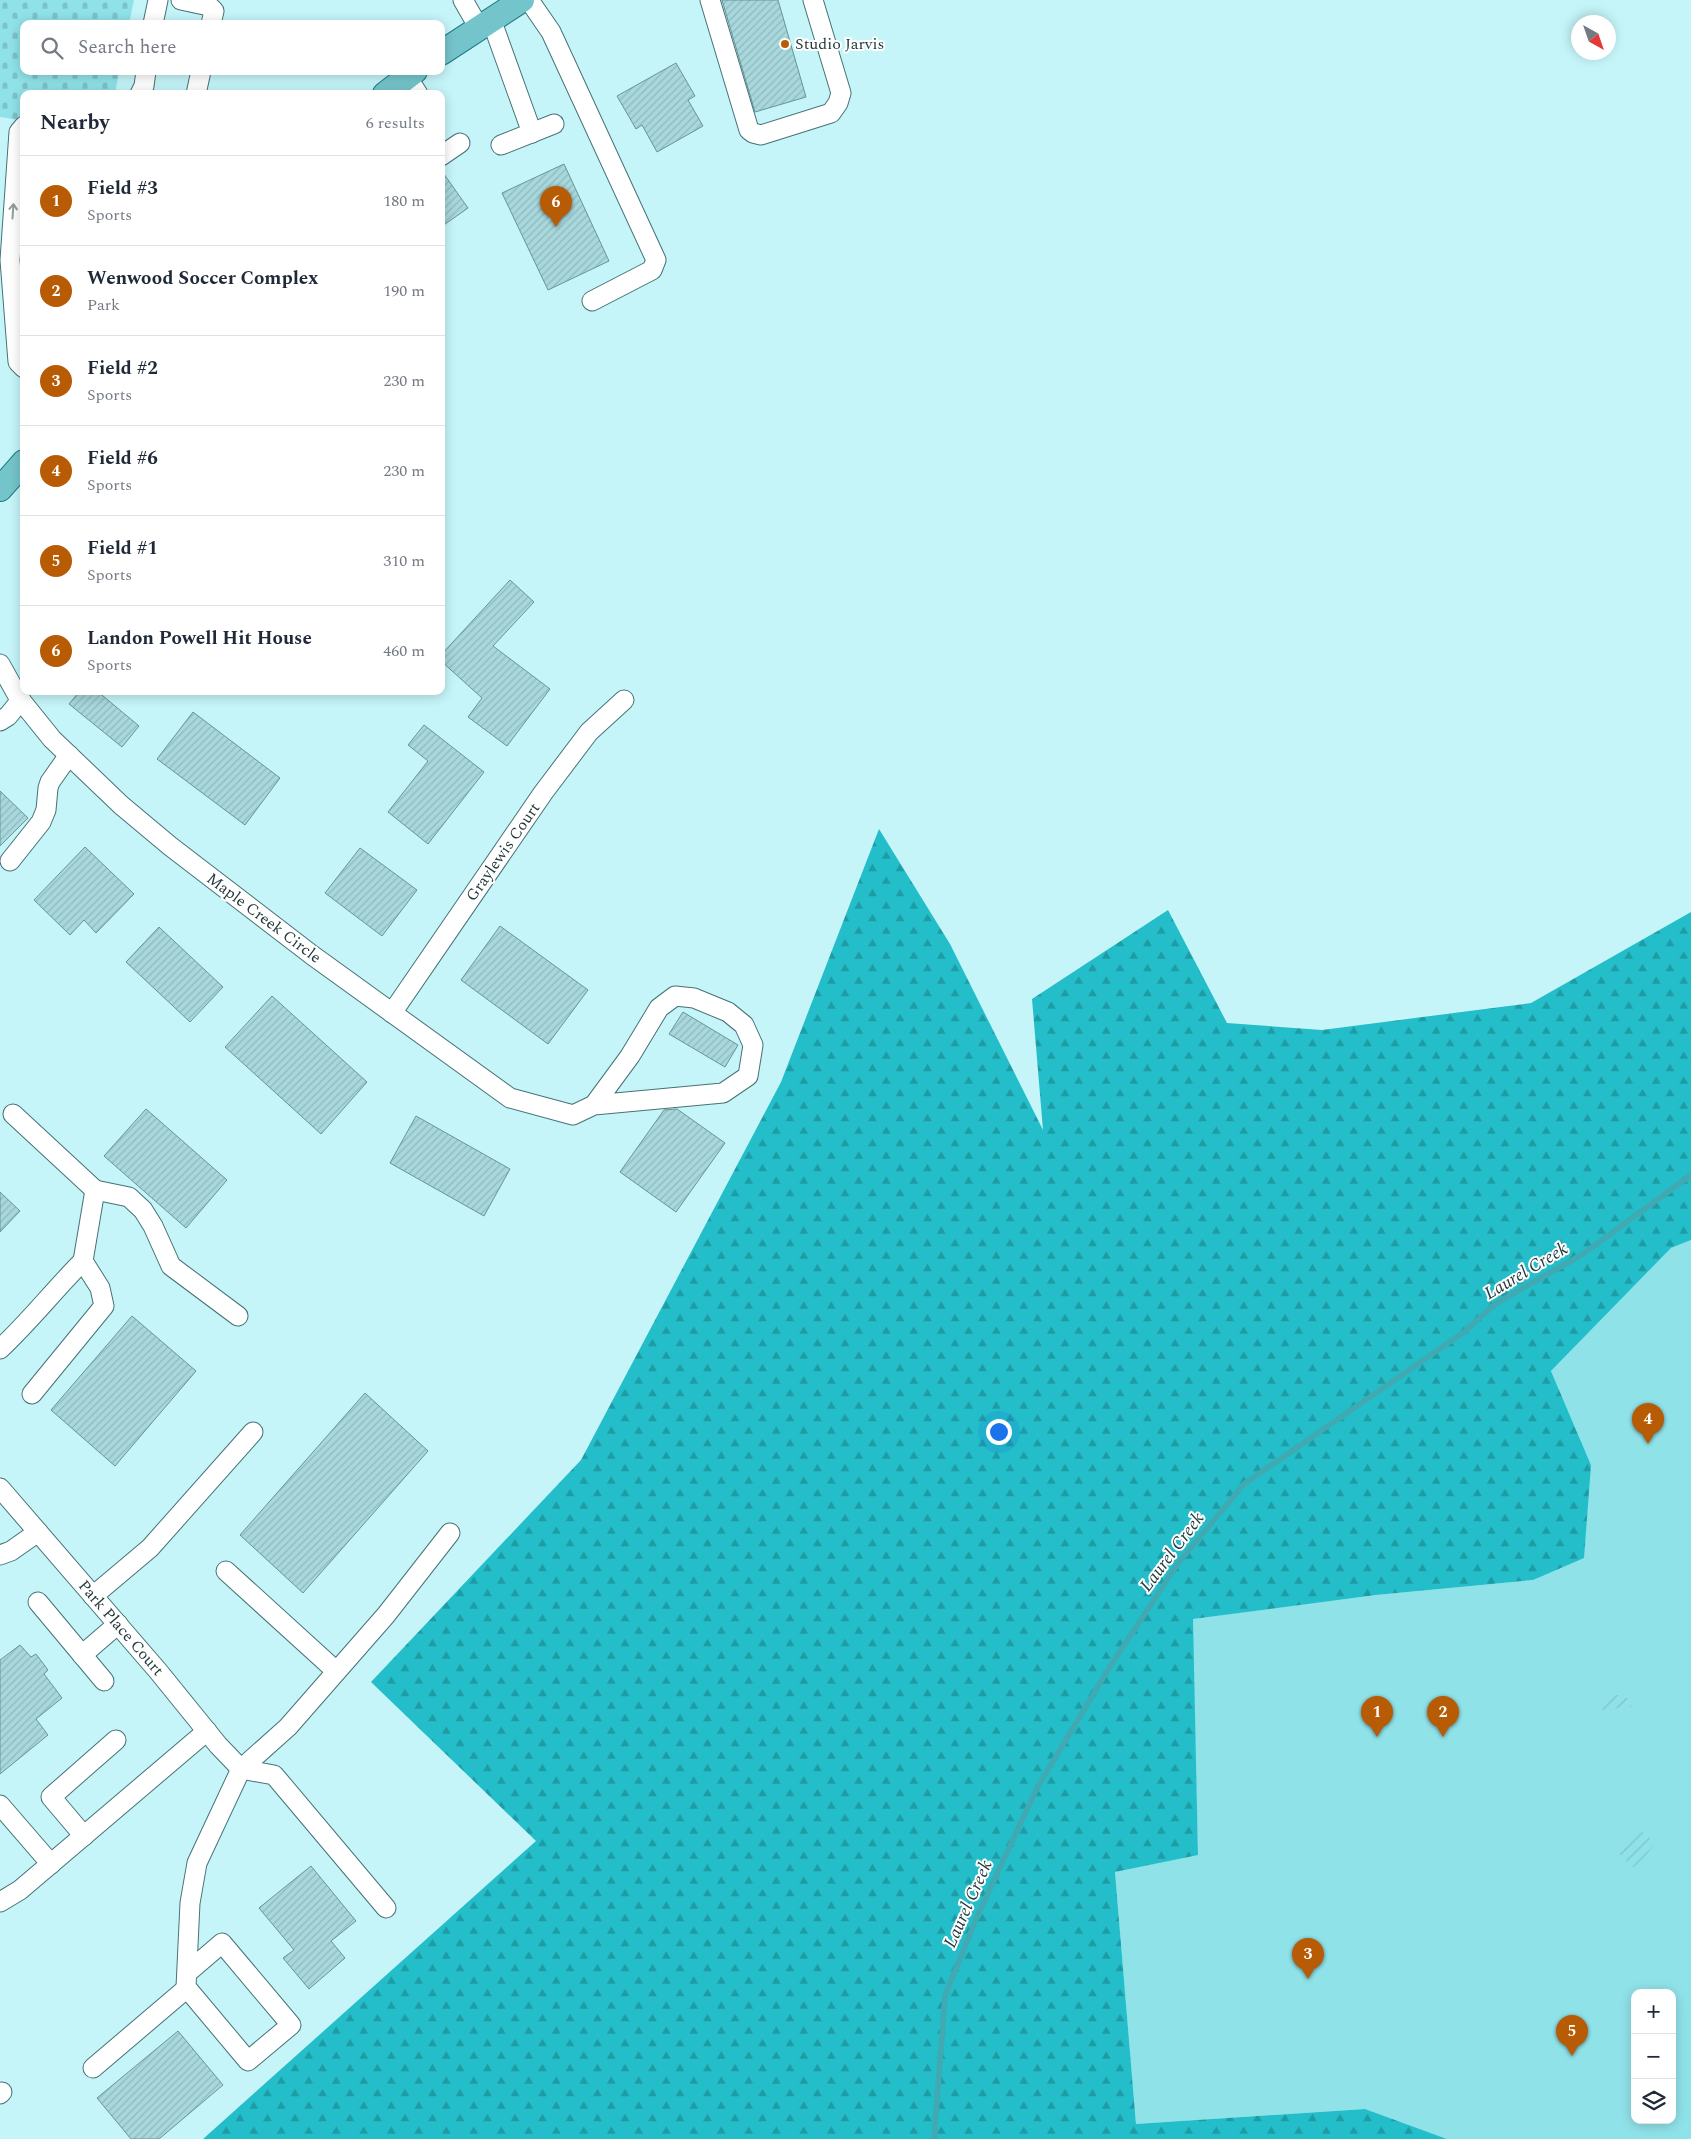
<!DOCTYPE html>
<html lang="en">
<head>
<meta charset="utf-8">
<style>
	body { margin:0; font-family:Spectral,serif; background:#f6f6f7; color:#1f2937 }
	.controls { position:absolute; right:15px; bottom:15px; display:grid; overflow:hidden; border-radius:10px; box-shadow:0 2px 12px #0003 }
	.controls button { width:45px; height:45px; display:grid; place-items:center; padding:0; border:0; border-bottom:1px solid #e0e1e3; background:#fff; color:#1f2937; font:25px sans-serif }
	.compass { position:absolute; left:1571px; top:15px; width:45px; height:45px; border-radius:50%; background:#fff; box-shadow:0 2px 12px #0003; rotate:140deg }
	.you { position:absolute; left:998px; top:1431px; width:18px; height:18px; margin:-12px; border:4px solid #fff; border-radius:50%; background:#1a73e8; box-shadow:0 0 0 8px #1a73e833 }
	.badge { display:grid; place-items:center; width:32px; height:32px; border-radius:50%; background:#b85b05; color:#fff; font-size:16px; font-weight:700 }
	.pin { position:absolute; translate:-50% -41px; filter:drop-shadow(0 1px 2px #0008) }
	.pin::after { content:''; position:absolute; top:26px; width:18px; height:15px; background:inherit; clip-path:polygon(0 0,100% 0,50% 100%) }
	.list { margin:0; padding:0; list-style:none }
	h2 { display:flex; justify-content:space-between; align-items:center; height:65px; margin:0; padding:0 20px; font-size:21px }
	h2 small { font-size:16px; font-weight:400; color:#747a83 }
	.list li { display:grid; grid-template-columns:32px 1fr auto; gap:15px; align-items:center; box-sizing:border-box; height:90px; padding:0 20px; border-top:1px solid #e0e1e3 }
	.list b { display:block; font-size:19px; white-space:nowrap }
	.list p { margin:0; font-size:16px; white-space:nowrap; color:#747a83 }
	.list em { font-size:16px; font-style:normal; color:#747a83 }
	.icon { flex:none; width:28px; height:28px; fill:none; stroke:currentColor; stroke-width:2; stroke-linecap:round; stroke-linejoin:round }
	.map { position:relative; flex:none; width:1691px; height:2139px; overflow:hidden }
	.search { position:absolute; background:#fff; box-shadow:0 2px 12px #0003; left:20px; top:20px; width:425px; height:55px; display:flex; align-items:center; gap:12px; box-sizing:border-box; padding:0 18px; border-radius:10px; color:#747a83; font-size:19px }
	.panel { position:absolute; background:#fff; box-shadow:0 2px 12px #0003; left:20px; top:90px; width:425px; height:605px; border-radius:10px }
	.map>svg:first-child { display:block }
	.green { fill:#90e2e9; fill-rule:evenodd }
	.forest { fill:url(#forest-firs) }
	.cemetery { fill:url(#cemetery-stones) }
	.garden { fill:url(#garden-furrows) }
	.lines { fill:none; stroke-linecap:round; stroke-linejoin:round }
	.stream { stroke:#40a9b1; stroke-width:5.5 }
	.building { fill:url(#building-hatch); stroke:#679498 }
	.minor-casing { stroke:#467276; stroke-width:21 }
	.major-casing { stroke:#1d7b82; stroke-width:26 }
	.minor { stroke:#fff; stroke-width:19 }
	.major { stroke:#74c5cb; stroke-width:24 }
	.oneway { stroke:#929c9c }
	.poi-dot { fill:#b85b05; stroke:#fff; stroke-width:2 }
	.labels { text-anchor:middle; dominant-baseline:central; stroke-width:4; stroke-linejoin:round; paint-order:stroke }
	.poi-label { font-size:16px; fill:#25383a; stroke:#fff; text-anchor:start }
	.street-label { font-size:16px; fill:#25383a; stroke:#fff }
	.water-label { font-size:18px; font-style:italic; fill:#223a3c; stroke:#fff }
</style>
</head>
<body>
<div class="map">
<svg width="1691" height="2139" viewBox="0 0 1691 2139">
	<defs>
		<pattern id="forest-firs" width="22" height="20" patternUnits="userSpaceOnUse" patternTransform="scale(1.25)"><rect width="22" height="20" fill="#23bec9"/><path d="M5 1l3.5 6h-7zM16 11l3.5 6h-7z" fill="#1e9ba4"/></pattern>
		<pattern id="cemetery-stones" width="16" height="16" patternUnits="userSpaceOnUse" patternTransform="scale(1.25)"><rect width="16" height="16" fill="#90e2e9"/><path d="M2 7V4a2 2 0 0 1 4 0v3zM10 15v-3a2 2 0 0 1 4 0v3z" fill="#7cc3c9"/></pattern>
		<pattern id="garden-furrows" width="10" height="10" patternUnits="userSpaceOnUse" patternTransform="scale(1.25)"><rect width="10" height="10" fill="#90e2e9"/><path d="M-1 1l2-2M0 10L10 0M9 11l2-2" fill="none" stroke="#7cc3c9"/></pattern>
		<pattern id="building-hatch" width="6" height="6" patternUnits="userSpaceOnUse" patternTransform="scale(1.25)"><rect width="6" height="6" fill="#a8d7dc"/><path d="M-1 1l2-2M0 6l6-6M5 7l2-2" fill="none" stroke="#90b9be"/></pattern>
	</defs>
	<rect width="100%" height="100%" fill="#c5f5f9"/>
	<path class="green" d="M1691,1240V2139H1447L1365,2109L1136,2124L1115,1872L1198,1854L1192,1619L1376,1595L1533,1580L1591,1465L1551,1371L1671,1248ZM1635,1993H1672V2120H1635Z"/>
	<polygon class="forest" points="879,829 950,944 1043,1130 1032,999 1168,910 1227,1023 1322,1030 1531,1003 1691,912 1691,1240 1671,1248 1551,1371 1591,1465 1584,1558 1533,1580 1376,1595 1193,1619 1198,1855 1115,1872 1136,2124 1365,2109 1447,2139 203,2139 536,1841 371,1682 581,1460 781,1082"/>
	<polygon class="cemetery" points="0,0 134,0 129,24 24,24 24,71 119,71 115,94 24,94 24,112 19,120 0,117"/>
	<g class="garden">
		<path d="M1613,1695C1622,1695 1627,1696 1632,1703L1631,1707L1601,1710L1599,1706L1602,1700Z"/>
		<polygon points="1642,1832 1647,1834 1654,1845 1637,1866 1631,1867 1617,1851 1618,1845"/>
	</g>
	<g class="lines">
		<polyline class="stream" points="934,2139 945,1996 976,1919 1037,1788 1109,1668 1179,1562 1244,1484 1464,1332 1495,1304 1583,1254 1691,1175"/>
	</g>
	<g class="building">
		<polygon points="722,0 778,0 806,97 755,112"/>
		<polygon points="676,63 695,96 688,100 703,126 657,152 642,125 636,129 617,96"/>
		<polygon points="564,164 609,261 548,290 502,193"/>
		<polygon points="441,170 468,208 441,227"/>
		<polygon points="510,580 534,602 493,646 550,689 507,746 468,717 482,698 441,661 441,655"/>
		<polygon points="80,691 97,691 139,726 122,747 69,704"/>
		<polygon points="193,712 280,778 245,825 157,759"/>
		<polygon points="424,725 484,772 428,844 388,812 428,761 408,745"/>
		<polygon points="0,791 28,818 0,846"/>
		<polygon points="85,847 134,894 96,933 84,920 70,935 34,900"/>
		<polygon points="360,848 417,890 382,936 325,893"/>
		<polygon points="500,926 588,990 548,1044 461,980"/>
		<polygon points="159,927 223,987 190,1022 126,962"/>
		<polygon points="272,996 367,1082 321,1134 225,1047"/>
		<polygon points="683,1012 738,1045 725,1067 669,1034"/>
		<polygon points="146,1109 227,1180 186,1228 104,1156"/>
		<polygon points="677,1109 725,1143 676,1212 620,1172 664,1110"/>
		<polygon points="416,1116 510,1169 484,1216 390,1163"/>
		<polygon points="0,1192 20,1211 0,1232"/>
		<polygon points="132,1316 196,1371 115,1466 51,1410"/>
		<polygon points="365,1393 428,1451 303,1593 240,1535"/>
		<polygon points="20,1645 31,1657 36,1654 48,1670 44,1674 62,1698 36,1719 48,1735 0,1774 0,1660"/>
		<polygon points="311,1866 356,1921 331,1941 345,1958 309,1989 283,1958 294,1950 259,1908"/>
		<polygon points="178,2031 223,2085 159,2139 131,2139 97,2098"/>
	</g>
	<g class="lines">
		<g class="minor-casing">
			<g id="minor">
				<polyline points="181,0 209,6 214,11 211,24"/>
				<polyline points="463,0 479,28"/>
				<polyline points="529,0 551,32 656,260 652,270 592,301"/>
				<polyline points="710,0 749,130 753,133 761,135 831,113 838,103 841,93 813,0"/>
				<polyline points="491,19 532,133"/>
				<polyline points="153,24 158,0"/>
				<polyline points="407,77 418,94"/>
				<polyline points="140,94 144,86 146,71"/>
				<polyline points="196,94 201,71"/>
				<polyline points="24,126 19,132 10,260 18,362 24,368"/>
				<polyline points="501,145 554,124"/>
				<polyline points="441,156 460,143"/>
				<polyline points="0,664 19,698 52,739 121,805 170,846 312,955 510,1098 573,1115 594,1105 723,1093 748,1076 753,1045 744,1025 728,1012 694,998 675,996 659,1008 630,1056 594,1105"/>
				<polyline points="0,721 8,716 21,700"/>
				<polyline points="10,861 41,822 46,810 48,788 50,782 69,755"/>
				<polyline points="392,1013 543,793 589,732 624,700"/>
				<polyline points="13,1114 95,1190"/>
				<path d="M0,1349C30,1321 54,1290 83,1261"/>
				<polyline points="32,1394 104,1306 100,1288 83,1261 95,1190 129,1197 143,1210 153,1226 171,1266 238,1316"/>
				<polyline points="0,1488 158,1671 218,1745 241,1769"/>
				<polyline points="0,1555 11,1551 38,1532"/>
				<polyline points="226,1571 336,1671"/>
				<polyline points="93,1596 150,1548 253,1432"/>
				<polyline points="38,1602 104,1681"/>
				<polyline points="82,1655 118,1624"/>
				<polyline points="241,1769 274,1775 386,1908"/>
				<polyline points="0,1805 51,1864"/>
				<polyline points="84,1836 51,1797 116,1740"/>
				<polyline points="0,1902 20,1890 207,1731"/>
				<polyline points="187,1973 222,1943 291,2025 248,2061 186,1987 190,1903 197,1863 241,1769 288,1727 386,1615 450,1533"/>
				<polyline points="93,2068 187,1988"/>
				<polyline points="0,2094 2,2092"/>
			</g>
		</g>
		<g class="major-casing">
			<g id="major">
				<polyline points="441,53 522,0"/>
				<polyline points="385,94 415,71"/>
				<polyline points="0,489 24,462"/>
			</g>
		</g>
		<use href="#minor" class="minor"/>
		<use href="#major" class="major"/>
	</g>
	<defs><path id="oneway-shaft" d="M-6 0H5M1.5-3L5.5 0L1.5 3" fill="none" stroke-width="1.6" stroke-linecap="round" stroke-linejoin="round" transform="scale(1.25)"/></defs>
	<use class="oneway" href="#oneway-shaft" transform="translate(13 211) rotate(-86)"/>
	<circle class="poi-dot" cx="785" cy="44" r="5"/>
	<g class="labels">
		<g class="poi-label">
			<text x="795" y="44">Studio Jarvis</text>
		</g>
		<g class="street-label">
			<text transform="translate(503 852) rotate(-55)">Graylewis Court</text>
			<text transform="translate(264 918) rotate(37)">Maple Creek Circle</text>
			<text transform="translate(121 1628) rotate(49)">Park Place Court</text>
		</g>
		<g class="water-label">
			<text transform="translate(1526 1271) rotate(-31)">Laurel Creek</text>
			<text transform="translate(1172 1552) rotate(-53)">Laurel Creek</text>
			<text transform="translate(968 1904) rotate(-66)">Laurel Creek</text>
		</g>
	</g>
</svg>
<div class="controls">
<button>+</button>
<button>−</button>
<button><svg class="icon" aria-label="layers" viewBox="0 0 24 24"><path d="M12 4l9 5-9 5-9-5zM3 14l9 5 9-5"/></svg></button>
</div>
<svg class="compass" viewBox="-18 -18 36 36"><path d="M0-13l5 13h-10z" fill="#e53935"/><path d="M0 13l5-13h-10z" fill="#747a83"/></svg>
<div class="you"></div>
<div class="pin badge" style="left:1377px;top:1737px">1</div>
<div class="pin badge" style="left:1443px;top:1737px">2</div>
<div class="pin badge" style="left:1308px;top:1979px">3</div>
<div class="pin badge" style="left:1648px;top:1444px">4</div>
<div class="pin badge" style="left:1572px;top:2056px">5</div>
<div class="pin badge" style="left:556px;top:227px">6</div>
<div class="search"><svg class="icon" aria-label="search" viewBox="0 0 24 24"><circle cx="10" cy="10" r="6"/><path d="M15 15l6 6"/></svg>Search here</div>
<section class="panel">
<h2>Nearby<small>6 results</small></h2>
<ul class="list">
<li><span class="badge">1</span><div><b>Field #3</b><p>Sports</p></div><em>180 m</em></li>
<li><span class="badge">2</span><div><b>Wenwood Soccer Complex</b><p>Park</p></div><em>190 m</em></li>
<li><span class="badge">3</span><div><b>Field #2</b><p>Sports</p></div><em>230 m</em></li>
<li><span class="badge">4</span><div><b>Field #6</b><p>Sports</p></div><em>230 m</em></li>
<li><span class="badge">5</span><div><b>Field #1</b><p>Sports</p></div><em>310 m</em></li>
<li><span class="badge">6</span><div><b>Landon Powell Hit House</b><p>Sports</p></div><em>460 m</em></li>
</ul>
</section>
</div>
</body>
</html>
